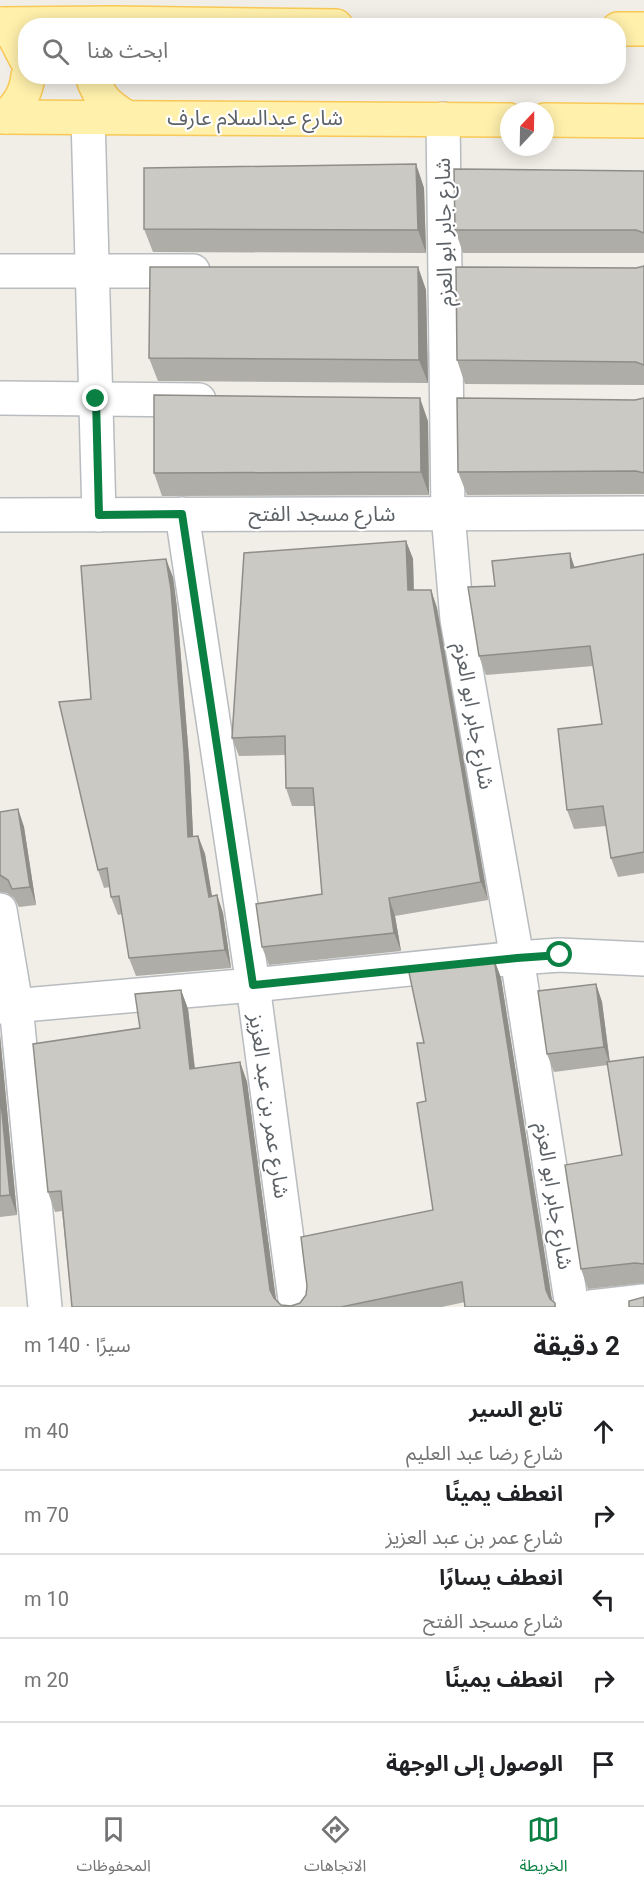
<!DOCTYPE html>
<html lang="ar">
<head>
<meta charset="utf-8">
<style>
	body { margin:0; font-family:Roboto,"Noto Sans Arabic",sans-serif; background:#f2f2f2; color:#202124; direction:rtl }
	.compass { position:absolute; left:500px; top:102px; width:54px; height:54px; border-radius:50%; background:#fff; box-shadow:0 3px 15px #0003; rotate:22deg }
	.stop { position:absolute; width:18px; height:18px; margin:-14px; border:4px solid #0b8043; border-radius:50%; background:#fff }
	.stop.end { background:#0b8043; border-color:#fff; box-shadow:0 2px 6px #0008 }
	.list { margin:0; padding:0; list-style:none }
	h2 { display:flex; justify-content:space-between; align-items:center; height:78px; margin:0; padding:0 24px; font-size:26px }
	h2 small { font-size:20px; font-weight:400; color:#757577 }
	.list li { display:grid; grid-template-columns:39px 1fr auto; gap:18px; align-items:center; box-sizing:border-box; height:84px; padding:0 24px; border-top:2px solid #e0e0e0 }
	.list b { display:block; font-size:22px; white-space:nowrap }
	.list p { margin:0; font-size:20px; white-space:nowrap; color:#757577 }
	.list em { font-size:20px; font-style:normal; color:#757577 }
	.icon { flex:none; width:33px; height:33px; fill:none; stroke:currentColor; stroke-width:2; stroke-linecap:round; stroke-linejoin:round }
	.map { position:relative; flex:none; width:644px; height:1307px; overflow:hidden; direction:ltr }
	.search { position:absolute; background:#fff; box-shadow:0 3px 15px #0003; left:18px; right:18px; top:18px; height:66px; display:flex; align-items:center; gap:15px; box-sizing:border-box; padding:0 21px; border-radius:24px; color:#757577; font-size:22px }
	.sheet { height:498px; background:#fff }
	nav { display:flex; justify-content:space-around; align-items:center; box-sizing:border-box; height:84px; border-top:2px solid #e0e0e0; background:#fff; font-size:16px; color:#757577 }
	nav a { display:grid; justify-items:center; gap:3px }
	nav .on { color:#0b8043 }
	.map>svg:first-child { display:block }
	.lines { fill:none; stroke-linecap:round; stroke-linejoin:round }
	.minor-casing { stroke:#b8bcc0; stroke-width:36 }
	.major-casing { stroke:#f9c856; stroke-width:36 }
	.minor { stroke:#fff; stroke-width:33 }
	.major { stroke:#fff0ac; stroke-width:33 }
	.wall { fill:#afada8 }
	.shaded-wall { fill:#8e8d88 }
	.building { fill:#cbc9c3; stroke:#8e8d88; stroke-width:1.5 }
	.route { stroke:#0b8043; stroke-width:8 }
	.labels { text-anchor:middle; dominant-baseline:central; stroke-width:4.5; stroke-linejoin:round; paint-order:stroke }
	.street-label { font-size:21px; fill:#5d6267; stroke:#fff }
</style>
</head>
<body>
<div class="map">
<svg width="644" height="1307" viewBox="0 0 644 1307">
	<rect width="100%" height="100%" fill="#f0eee6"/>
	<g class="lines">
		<g class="minor-casing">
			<g id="minor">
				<polyline points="88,117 99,515"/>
				<polyline points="443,119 448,514 457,619 517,958 572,1307"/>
				<polyline points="0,271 193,271"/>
				<polyline points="0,398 199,400"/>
				<polyline points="182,514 253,985 296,1307"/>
				<polyline points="0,515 644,513"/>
				<polyline points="0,910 16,1005 45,1307"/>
				<polyline points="0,1007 253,985 517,958 560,955 644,959"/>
				<polyline points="591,1307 644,1301"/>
			</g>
		</g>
		<g class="major-casing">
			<g id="major">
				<polyline points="0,24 113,23 336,26"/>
				<polyline points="1,24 14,36 26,59"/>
				<polyline points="618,29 644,29"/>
				<path d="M92,76C99,98 107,105 126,117"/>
				<polyline points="0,117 509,120"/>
				<path d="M6,117C18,105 26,94 28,76"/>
				<polyline points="545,120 644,121"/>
			</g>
		</g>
		<use href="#minor" class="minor"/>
		<use href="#major" class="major"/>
	</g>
	<g class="wall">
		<polygon points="416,164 424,188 426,253 153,252 144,229"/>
		<polygon points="644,171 644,253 463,253 455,230"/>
		<polygon points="644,266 644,385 465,384 457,360"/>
		<polygon points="418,267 426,290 428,383 158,381 149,358"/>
		<polygon points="644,398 644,494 467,495 458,472 635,400"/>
		<polygon points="428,421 429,495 162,496 154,473"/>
		<polygon points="406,541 413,559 414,590 431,590 437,608 488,900 395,916 401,951 269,965 262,947 322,894 314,806 292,806 286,788 285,755 239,756 232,738"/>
		<polygon points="644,554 644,873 618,877 611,858 606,826 574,829 567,810 602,724 593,666 486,675 479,656 495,586 575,567"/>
		<polygon points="173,577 177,608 190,770 193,836 198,836 205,854 212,896 217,895 223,913 231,968 136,976 129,958 122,914 118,915 111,897 110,887 104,888 98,870 91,699"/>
		<polygon points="18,809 24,827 36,905 19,907 14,898 7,893 0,892 0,812"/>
		<polygon points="494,959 501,978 552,1300 555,1303 556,1307 465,1307 465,1302 442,1307 72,1307 62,1211 55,1212 48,1192 140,1028 181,990 188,1009 195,1068 240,1062 247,1082 276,1300 281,1305 291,1306 300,1303 433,1210 426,1101 424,1043"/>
		<polygon points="596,984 602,1002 610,1062 644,1057 644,1283 588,1289 581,1269 622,1155 608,1065 554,1072 547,1054"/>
		<polygon points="0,1035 17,1215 0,1217"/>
	</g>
	<g class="shaded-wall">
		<polygon points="416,164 424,188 426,253 418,230"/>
		<polygon points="418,267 426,290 428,383 419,360"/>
		<polygon points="420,398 428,421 429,495 421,472"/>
		<polygon points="406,541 413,559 414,608 408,590"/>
		<polygon points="570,553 576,572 571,568"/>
		<polygon points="166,559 173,577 177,608 190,770 194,855 188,837"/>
		<polygon points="431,590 437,608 488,900 481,882"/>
		<polygon points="18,809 24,827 36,905 30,887"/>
		<polygon points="198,836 205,854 215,915 209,897"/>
		<polygon points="217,895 223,913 231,968 225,950"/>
		<polygon points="389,898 395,916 401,951 394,933"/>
		<polygon points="494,959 501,978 553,1307 546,1290"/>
		<polygon points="596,984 602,1002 610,1065 604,1047"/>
		<polygon points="181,990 188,1009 197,1089 190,1069"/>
		<polygon points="0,1035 17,1215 10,1195 0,1092"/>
		<polygon points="240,1062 247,1082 277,1307 270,1290"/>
	</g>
	<g class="building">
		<polygon points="416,164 418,230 144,229 144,168"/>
		<polygon points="454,169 644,171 644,233 636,230 455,230"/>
		<polygon points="644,266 644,365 636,362 457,360 456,267 636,268"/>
		<polygon points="150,267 418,267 419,360 149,358"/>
		<polygon points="154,395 420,398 421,472 154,473"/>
		<polygon points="457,398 635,400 644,398 644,473 636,471 458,472"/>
		<polygon points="406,541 408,590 431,590 481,882 389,898 394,933 262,947 256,904 322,894 313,788 286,788 285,736 232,738 244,553"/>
		<polygon points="570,553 571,568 644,554 644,852 611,858 603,806 567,810 558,729 602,724 590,646 479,656 468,587 495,586 492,561"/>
		<polygon points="166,559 171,590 184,752 188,837 198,836 209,897 217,895 225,950 129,958 119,896 111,897 107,868 98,870 59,702 91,699 81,566"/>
		<polygon points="18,809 30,887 12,889 8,880 0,875 0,812"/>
		<polygon points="494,959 546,1290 550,1299 555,1303 555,1307 465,1307 462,1282 341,1307 72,1307 61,1191 48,1192 33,1044 140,1028 135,994 181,990 190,1069 240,1062 270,1290 274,1298 281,1305 291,1306 300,1303 306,1295 307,1286 301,1237 433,1210 417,1103 426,1101 417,1043 424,1043 408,968"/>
		<polygon points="596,984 604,1047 547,1054 538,991"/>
		<polygon points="644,1057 644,1264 635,1263 581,1269 565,1165 622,1155 607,1062"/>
		<polygon points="0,1092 10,1195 0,1196"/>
		<polygon points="644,1297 644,1307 629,1307 629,1301"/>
	</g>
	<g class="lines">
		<polyline class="route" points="96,399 99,515 182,514 253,985 517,958 560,955"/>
	</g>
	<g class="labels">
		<g class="street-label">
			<text x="255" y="118">شارع عبدالسلام عارف</text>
			<text transform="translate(444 232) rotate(-91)">شارع جابر ابو العزم</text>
			<text x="322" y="514">شارع مسجد الفتح</text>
			<text transform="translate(474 716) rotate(80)">شارع جابر ابو العزم</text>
			<text transform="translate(269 1106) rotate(82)">شارع عمر بن عبد العزيز</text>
			<text transform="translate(554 1196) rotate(81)">شارع جابر ابو العزم</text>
		</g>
	</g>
</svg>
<svg class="compass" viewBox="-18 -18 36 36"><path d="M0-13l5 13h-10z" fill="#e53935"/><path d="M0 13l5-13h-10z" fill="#757577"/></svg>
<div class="stop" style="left:560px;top:955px"></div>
<div class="stop end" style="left:96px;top:399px"></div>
<div class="search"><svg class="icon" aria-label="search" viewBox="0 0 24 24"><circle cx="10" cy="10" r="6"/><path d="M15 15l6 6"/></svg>ابحث هنا</div>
</div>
<section class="sheet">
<h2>2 دقيقة<small>سيرًا · 140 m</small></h2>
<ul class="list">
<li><svg class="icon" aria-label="ahead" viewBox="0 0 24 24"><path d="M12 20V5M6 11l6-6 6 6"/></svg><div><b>تابع السير</b><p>شارع رضا عبد العليم</p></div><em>40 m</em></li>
<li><svg class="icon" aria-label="right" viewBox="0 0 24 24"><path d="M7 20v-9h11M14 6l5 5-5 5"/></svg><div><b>انعطف يمينًا</b><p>شارع عمر بن عبد العزيز</p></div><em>70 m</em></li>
<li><svg class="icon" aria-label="left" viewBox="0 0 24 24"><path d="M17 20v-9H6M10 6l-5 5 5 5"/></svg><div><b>انعطف يسارًا</b><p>شارع مسجد الفتح</p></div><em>10 m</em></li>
<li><svg class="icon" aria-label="right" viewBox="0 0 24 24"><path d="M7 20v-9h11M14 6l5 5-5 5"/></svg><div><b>انعطف يمينًا</b></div><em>20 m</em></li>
<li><svg class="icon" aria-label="arrive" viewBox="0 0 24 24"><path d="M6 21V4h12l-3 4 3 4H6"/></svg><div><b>الوصول إلى الوجهة</b></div></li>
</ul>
</section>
<nav>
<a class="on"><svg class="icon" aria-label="map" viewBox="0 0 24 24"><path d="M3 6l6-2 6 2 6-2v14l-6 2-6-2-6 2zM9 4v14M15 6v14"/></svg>الخريطة</a>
<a><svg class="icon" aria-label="directions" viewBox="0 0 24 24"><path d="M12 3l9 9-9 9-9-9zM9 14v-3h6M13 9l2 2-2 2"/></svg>الاتجاهات</a>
<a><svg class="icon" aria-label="saved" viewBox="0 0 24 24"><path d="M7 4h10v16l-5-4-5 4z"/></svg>المحفوظات</a>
</nav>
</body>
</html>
